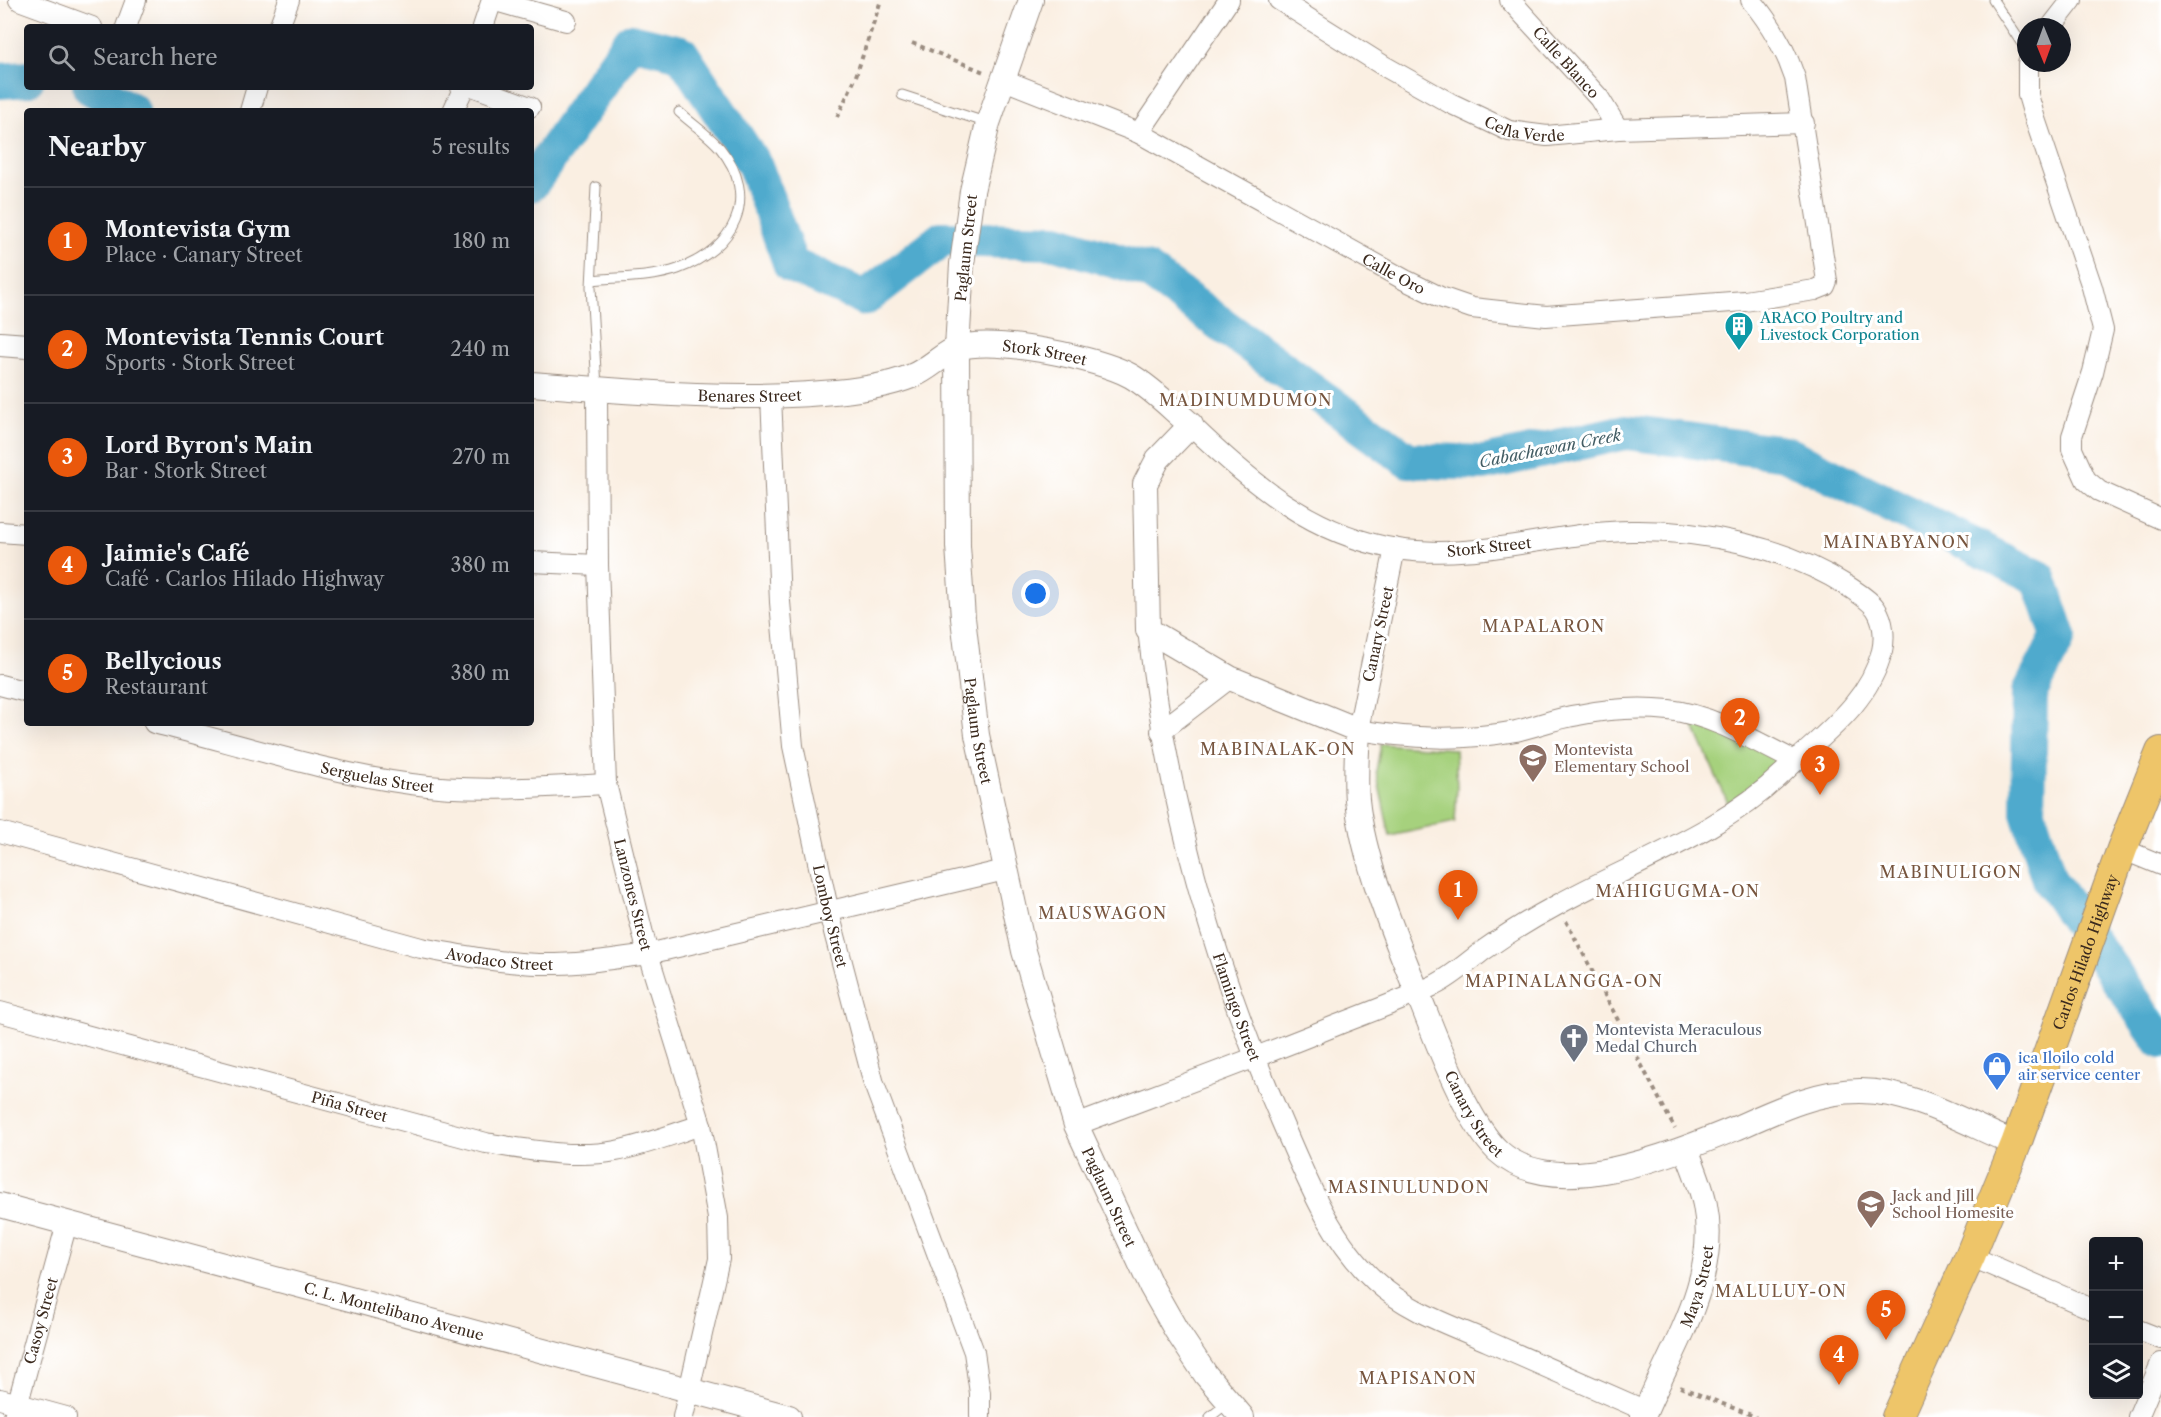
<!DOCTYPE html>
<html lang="en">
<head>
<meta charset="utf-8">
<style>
	body { margin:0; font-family:"Libre Caslon Text",serif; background:#20242c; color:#f1f3f6 }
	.controls { position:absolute; right:18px; bottom:18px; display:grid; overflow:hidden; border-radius:6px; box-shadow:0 6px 24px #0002 }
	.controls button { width:54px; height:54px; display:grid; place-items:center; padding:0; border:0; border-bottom:2px solid #363941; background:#171b24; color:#f1f3f6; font:30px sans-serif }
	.compass { position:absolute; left:2017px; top:18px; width:54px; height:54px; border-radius:50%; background:#171b24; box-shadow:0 6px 24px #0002; rotate:179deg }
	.you { position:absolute; left:1036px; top:594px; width:21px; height:21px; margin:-15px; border:4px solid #fff; border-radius:50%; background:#1a73e8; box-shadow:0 0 0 9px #1a73e833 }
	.badge { display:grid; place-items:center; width:39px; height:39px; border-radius:50%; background:#ea580c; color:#fff; font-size:20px; font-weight:700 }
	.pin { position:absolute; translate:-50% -50px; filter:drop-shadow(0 2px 3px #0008) }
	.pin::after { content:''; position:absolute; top:32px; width:21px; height:18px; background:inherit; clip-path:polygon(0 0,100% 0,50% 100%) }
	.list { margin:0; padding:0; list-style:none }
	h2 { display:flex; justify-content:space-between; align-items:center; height:78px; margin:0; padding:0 24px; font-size:26px }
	h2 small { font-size:20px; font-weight:400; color:#9ea1a6 }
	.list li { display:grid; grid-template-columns:39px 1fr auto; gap:18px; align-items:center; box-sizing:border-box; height:108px; padding:0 24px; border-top:2px solid #363941 }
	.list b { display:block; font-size:22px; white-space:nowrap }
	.list p { margin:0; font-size:20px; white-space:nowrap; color:#9ea1a6 }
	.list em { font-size:20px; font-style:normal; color:#9ea1a6 }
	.icon { flex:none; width:33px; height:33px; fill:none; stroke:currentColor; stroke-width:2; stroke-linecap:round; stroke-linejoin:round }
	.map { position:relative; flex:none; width:2161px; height:1417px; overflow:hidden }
	.search { position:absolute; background:#171b24; box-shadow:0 6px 24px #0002; left:24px; top:24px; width:510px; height:66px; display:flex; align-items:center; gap:15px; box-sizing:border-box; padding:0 21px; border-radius:6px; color:#9ea1a6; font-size:22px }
	.panel { position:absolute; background:#171b24; box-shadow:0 6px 24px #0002; left:24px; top:108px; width:510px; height:618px; border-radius:6px }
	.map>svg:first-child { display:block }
	.green { fill:#a6d17d; stroke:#707e4e; stroke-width:1.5 }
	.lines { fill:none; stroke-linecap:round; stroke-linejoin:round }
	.river { stroke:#4faacd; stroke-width:36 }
	.service-casing { stroke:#9a8c80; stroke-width:11 }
	.minor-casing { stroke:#9a8c80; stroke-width:22 }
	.tertiary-casing { stroke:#9a8c80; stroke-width:26 }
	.primary-casing { stroke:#9a8c80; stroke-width:32 }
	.path { stroke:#9a8c80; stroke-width:4; stroke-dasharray:4.5 4.5; stroke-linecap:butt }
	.service { stroke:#fff; stroke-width:9 }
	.minor { stroke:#fff; stroke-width:20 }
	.tertiary { stroke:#fff; stroke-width:24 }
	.primary { stroke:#eec569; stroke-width:30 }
	.labels { text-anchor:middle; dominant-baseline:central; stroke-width:6; stroke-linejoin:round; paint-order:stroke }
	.street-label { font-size:15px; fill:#3b2a1e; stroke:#fff }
	.culture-label { font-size:15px; fill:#0d838f; stroke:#fff; text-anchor:start }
	.education-label { font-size:15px; fill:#785e54; stroke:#fff; text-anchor:start }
	.worship-label { font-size:15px; fill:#5b616d; stroke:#fff; text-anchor:start }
	.shop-label { font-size:15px; fill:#366cbe; stroke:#fff; text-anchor:start }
	.neighbourhood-label { font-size:16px; letter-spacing:1.5px; fill:#77553e; stroke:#fff }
	.water-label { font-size:16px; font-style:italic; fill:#435d64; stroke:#fff }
</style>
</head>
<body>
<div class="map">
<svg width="2161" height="1417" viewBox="0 0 2161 1417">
	<rect width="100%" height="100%" fill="#fff"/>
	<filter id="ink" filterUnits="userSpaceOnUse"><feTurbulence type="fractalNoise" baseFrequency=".0167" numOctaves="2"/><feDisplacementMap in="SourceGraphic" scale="12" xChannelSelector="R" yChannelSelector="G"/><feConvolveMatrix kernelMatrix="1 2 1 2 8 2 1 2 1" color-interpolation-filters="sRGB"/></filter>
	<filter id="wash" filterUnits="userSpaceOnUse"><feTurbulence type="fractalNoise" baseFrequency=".008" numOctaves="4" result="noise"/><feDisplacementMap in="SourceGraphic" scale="24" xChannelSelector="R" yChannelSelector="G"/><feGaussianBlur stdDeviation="1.35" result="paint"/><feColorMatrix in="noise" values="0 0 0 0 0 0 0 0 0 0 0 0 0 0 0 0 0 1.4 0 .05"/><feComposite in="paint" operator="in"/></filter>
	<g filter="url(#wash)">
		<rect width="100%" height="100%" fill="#faefe2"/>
		<g class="green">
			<polygon points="1687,711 1795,762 1728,803"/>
			<polygon points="1381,744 1455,749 1457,787 1455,822 1390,836 1376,771"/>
		</g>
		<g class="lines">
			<g class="river">
				<polyline points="0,81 27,79"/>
				<polyline points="90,87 132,111"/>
				<polyline points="531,184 631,41 681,53 755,166 791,265 865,298 942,239 1056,242 1148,271 1408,460 1484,463 1626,432 1785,453 2039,578 2059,636 2030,692 2028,812 2049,879 2161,1041"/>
			</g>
		</g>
	</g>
	<g filter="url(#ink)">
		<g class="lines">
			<g class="service-casing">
				<g id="service">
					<polyline points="1993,0 2026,50"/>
					<polyline points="902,95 988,123"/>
					<polyline points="596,187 591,287 597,387"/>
					<path d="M592,280C620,277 652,278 678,269C734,249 761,198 720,148C709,135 692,124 679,112"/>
					<polyline points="1210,1417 1229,1402"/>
				</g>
			</g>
			<g class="minor-casing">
				<g id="minor">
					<polyline points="19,0 92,27"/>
					<path id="s1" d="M1279,0L1384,66L1450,103L1509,131L1547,136L1618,129L1804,123"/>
					<path id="s2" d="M1510,0L1599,98L1618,129"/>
					<polyline points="126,27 136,0"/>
					<polyline points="279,27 289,0"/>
					<polyline points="483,27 492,0 566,21"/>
					<polyline points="2051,27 2072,0"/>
					<polyline points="2028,63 2028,95 2035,119 2092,287 2103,330 2093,372 2072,436 2072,449 2086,480 2099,491 2161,519"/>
					<path id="s3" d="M1004,80L1139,133L1405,280L1440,297L1472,308L1546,316L1745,301L1815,290L1825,286L1827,281L1795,78C1785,48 1771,24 1751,0"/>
					<polyline points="475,87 530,107"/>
					<polyline points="250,111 257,87"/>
					<polyline points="453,111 464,87"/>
					<polyline points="1139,133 1229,0"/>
					<path id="s4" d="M597,390L598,565L606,784L648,954L701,1125L718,1218L719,1259L683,1417"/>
					<path id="s5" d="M771,396L780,602L793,746L829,913L874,1084L974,1352L980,1393V1417"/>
					<polyline points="0,532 27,534"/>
					<path d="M1395,548L1358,730C1412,739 1462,741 1516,731C1537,726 1557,718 1578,715C1607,709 1639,707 1669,710C1713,715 1756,742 1795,761"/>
					<polyline points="531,562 598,565"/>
					<path id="s6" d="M1148,630C1167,801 1215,969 1284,1127C1308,1182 1330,1239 1375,1281C1407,1311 1450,1325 1489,1342C1542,1365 1594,1388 1646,1411"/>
					<polyline points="0,685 27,692"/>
					<path id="s7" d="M154,723C239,744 324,772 411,784C476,793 541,787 606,784"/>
					<polyline points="1161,731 1230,678"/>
					<path id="s8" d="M0,832L421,948C460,955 499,963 539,964C576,965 612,959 648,954L1005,870"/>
					<polyline points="2122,849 2161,865"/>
					<path id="s9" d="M0,1012L486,1143C529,1150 573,1159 616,1151C645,1145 673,1134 701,1125"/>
					<path d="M1076,1125C1163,1092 1251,1060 1337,1025C1370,1012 1403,1000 1435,985C1453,976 1468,962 1484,950C1508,933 1533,918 1559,904C1635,862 1721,833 1784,772C1820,737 1869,704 1882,651C1885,638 1884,621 1876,609C1870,600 1858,593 1849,587C1787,547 1705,530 1632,531C1553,532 1477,561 1397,549C1312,535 1251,483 1191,425"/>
					<polyline points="1970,1256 2094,1310"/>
					<polyline points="2138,1330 2161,1339"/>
					<polyline points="0,1399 66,1417"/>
					<path id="s10" d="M14,1417L67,1223"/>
					<polyline points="2138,1417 2161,1363"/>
				</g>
			</g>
			<g class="tertiary-casing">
				<g id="tertiary">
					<path id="s11" d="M1031,0L988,123L972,191L962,264L957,348L958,546L963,618L977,735L1024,951L1076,1125L1151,1286L1176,1330L1206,1375L1242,1417"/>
					<polyline points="0,344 27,346"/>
					<path id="s12" d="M531,384C627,391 726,401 822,393C851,391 885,387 912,376C928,370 945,352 958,348C994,336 1098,358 1131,376C1153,389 1172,409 1191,425L1158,459L1145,484L1148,630L1230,678L1358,730C1357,753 1355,777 1357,800C1364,868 1401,951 1426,1014C1442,1054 1468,1122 1498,1151C1556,1205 1680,1151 1741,1126C1779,1109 1818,1091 1860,1091C1914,1091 1967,1124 2016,1144"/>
					<path id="s13" d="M0,1205L789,1417"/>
					<path id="s14" d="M1643,1417C1670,1351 1720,1279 1705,1205C1701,1185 1693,1167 1686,1149"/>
				</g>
			</g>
			<g class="primary-casing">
				<g id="primary">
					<path id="s15" d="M1897,1417L1970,1256L2016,1144L2122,849L2161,752"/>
				</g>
			</g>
			<g class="path">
				<polyline points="912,43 984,72"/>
				<polyline points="837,117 855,79 881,0"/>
				<polyline points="1566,921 1675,1129"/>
				<polyline points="1680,1387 1756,1417"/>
			</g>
			<use href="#service" class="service"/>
			<use href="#minor" class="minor"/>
			<use href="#tertiary" class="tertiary"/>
			<use href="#primary" class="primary"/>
		</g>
	</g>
	<defs>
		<g id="building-pin" transform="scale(1.5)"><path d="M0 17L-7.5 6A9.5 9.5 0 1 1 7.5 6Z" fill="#0f9aa8" stroke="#fff"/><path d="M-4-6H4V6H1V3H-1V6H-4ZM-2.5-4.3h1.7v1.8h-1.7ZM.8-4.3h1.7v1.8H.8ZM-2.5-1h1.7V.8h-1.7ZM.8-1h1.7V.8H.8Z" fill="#fff"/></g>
		<g id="school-pin" transform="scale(1.5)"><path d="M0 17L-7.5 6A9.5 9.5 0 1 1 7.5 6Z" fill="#8d6e63" stroke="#fff"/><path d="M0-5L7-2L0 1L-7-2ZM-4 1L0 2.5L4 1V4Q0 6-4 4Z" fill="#fff"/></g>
		<g id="church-pin" transform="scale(1.5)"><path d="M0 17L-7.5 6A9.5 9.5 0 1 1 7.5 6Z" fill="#6b7280" stroke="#fff"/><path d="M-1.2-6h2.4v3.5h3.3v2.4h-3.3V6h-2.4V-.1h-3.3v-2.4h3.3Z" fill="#fff"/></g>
		<g id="shop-pin" transform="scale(1.5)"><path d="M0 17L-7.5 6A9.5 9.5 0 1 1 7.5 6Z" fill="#3f7fe0" stroke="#fff"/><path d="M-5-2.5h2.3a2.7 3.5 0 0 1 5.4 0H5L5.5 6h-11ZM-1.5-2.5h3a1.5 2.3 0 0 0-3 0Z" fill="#fff"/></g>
	</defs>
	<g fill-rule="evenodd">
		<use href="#building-pin" x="1739" y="326"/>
		<use href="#school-pin" x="1533" y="758"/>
		<use href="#church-pin" x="1574" y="1038"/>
		<use href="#shop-pin" x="1997" y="1066"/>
		<use href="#school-pin" x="1871" y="1204"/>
	</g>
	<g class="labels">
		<g class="street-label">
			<text stroke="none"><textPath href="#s2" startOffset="84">Calle Blanco</textPath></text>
			<text stroke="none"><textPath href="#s1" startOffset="280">Cella Verde</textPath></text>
			<text transform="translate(966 248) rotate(-84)">Paglaum Street</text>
			<text stroke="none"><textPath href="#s3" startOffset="436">Calle Oro</textPath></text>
			<text stroke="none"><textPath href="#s12" startOffset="525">Stork Street</textPath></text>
			<text stroke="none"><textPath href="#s12" startOffset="219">Benares Street</textPath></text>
			<text transform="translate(1489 547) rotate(-6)">Stork Street</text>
			<text transform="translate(1378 634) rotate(-78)">Canary Street</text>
			<text stroke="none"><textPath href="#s11" startOffset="742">Paglaum Street</textPath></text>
			<text stroke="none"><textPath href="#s7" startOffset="230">Serguelas Street</textPath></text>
			<text stroke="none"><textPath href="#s4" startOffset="508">Lanzones Street</textPath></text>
			<text stroke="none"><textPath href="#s5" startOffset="525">Lomboy Street</textPath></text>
			<text stroke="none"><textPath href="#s15" startOffset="502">Carlos Hilado Highway</textPath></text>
			<text stroke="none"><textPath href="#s8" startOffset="516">Avodaco Street</textPath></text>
			<text stroke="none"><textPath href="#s6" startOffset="388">Flamingo Street</textPath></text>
			<text stroke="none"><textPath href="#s9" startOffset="362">Piña Street</textPath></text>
			<text stroke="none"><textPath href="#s12" startOffset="1554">Canary Street</textPath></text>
			<text stroke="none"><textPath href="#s11" startOffset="1228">Paglaum Street</textPath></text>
			<text stroke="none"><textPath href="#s14" startOffset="142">Maya Street</textPath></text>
			<text stroke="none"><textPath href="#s13" startOffset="408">C. L. Montelibano Avenue</textPath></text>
			<text stroke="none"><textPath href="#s10" startOffset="100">Casoy Street</textPath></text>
		</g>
		<g class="culture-label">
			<text x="1760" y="317">ARACO Poultry and<tspan x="1760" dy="17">Livestock Corporation</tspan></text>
		</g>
		<g class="education-label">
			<text x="1554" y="749">Montevista<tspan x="1554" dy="17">Elementary School</tspan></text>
			<text x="1892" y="1195">Jack and Jill<tspan x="1892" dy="17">School Homesite</tspan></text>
		</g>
		<g class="worship-label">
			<text x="1595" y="1029">Montevista Meraculous<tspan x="1595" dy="17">Medal Church</tspan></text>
		</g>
		<g class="shop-label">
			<text x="2018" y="1057">ica Iloilo cold<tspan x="2018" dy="17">air service center</tspan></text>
		</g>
		<g class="neighbourhood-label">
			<text x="1246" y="400">MADINUMDUMON</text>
			<text x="1897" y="542">MAINABYANON</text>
			<text x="1544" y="626">MAPALARON</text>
			<text x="1278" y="749">MABINALAK-ON</text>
			<text x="1951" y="872">MABINULIGON</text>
			<text x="1678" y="891">MAHIGUGMA-ON</text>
			<text x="1103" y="913">MAUSWAGON</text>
			<text x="1564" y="981">MAPINALANGGA-ON</text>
			<text x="1409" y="1187">MASINULUNDON</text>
			<text x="1781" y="1291">MALULUY-ON</text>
			<text x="1418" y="1378">MAPISANON</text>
		</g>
		<g class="water-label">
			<text transform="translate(1550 448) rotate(-11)">Cabachawan Creek</text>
		</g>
	</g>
</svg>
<div class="controls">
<button>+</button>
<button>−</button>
<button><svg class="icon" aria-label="layers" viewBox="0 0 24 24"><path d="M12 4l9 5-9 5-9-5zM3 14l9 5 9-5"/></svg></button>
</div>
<svg class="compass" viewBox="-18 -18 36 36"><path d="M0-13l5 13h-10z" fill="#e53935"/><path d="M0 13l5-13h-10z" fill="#9ea1a6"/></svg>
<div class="you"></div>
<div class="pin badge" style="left:1458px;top:920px">1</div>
<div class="pin badge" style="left:1740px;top:748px">2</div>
<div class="pin badge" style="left:1820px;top:795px">3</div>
<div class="pin badge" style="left:1839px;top:1385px">4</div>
<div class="pin badge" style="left:1886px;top:1340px">5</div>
<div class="search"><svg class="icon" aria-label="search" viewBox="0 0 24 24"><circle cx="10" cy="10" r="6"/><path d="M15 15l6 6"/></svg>Search here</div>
<section class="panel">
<h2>Nearby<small>5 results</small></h2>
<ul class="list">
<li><span class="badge">1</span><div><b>Montevista Gym</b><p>Place · Canary Street</p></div><em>180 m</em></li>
<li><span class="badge">2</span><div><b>Montevista Tennis Court</b><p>Sports · Stork Street</p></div><em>240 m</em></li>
<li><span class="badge">3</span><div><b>Lord Byron's Main</b><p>Bar · Stork Street</p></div><em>270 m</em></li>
<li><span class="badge">4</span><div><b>Jaimie's Café</b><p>Café · Carlos Hilado Highway</p></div><em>380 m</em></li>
<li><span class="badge">5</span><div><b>Bellycious</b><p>Restaurant</p></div><em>380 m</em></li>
</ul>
</section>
</div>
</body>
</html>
